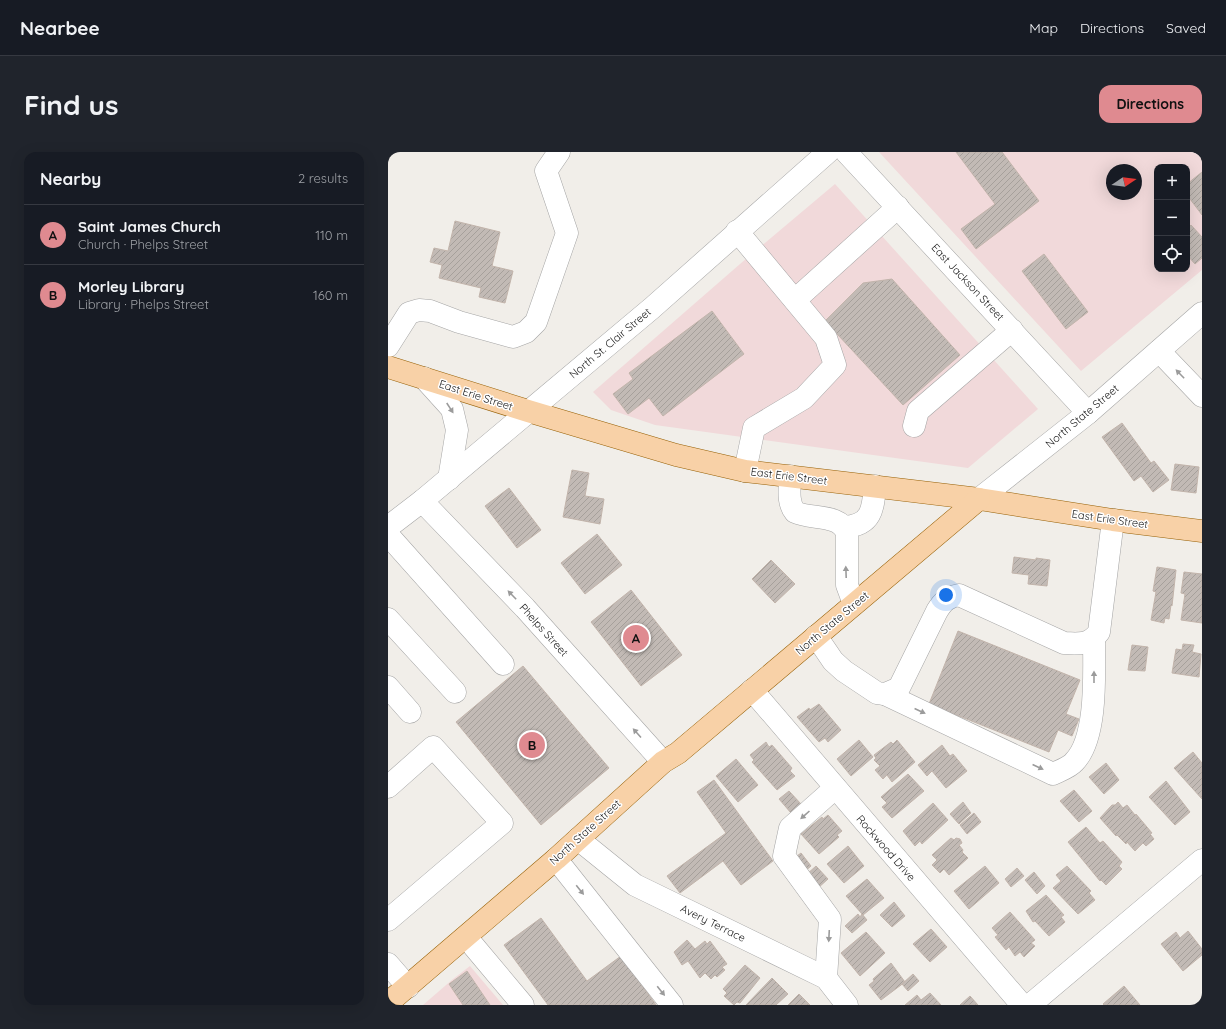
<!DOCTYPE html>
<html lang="en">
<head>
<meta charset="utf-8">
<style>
	body { margin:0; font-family:Quicksand,sans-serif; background:#20242c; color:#f1f3f6 }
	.controls { position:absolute; right:12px; top:12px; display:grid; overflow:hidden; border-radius:8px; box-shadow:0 4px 16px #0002 }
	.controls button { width:36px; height:36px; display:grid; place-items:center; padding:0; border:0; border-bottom:1px solid #363941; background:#171b24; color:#f1f3f6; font:20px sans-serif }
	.compass { position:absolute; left:718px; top:12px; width:36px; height:36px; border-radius:50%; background:#171b24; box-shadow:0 4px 16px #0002; rotate:77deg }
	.you { position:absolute; left:558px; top:443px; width:14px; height:14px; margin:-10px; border:3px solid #fff; border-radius:50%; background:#1a73e8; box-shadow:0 0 0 6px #1a73e833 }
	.badge { display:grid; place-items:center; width:26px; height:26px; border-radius:50%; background:#df8a90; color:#111; font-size:13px; font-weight:700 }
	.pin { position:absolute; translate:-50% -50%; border:2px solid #fff; box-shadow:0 1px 4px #0006 }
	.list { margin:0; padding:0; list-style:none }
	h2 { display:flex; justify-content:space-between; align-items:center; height:52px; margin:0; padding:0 16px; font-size:17px }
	h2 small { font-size:13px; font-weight:400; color:#9ea1a6 }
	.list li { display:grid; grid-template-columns:26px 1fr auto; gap:12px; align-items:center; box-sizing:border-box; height:60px; padding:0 16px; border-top:1px solid #363941 }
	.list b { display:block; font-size:15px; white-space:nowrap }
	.list p { margin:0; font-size:13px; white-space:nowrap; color:#9ea1a6 }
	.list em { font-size:13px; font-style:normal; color:#9ea1a6 }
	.icon { flex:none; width:22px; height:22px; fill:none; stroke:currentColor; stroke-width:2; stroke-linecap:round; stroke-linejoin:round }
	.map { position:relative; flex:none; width:814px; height:853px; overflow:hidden; border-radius:12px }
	header { display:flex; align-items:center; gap:24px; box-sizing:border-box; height:56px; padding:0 20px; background:#171b24; border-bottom:1px solid #363941 }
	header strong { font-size:19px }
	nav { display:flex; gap:22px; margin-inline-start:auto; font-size:14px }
	.intro { display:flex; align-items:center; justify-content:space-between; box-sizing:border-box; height:96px; padding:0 24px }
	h1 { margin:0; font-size:28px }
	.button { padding:10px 18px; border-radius:12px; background:#df8a90; color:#111; font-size:14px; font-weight:700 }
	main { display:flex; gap:24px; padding:0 24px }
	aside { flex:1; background:#171b24; border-radius:12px; box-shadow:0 4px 16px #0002 }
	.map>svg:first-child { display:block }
	.commercial { fill:#f1d9da; fill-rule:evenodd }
	.building { fill:url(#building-hatch); stroke:#c2b4ab }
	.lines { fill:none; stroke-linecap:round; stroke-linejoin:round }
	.minor-casing { stroke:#a5a5a5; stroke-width:23 }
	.major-casing { stroke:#976107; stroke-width:23 }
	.minor { stroke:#fff; stroke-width:22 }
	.major { stroke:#f8d1a7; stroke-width:22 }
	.oneway { fill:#9b9b9b }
	.labels { text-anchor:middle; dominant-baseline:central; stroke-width:3; stroke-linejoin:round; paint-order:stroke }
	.street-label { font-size:11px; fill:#212121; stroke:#fff }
</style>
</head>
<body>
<header>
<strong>Nearbee</strong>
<nav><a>Map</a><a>Directions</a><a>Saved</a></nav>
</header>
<div class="intro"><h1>Find us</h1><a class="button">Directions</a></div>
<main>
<aside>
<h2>Nearby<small>2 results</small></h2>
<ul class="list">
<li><span class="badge">A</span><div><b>Saint James Church</b><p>Church · Phelps Street</p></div><em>110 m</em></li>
<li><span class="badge">B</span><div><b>Morley Library</b><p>Library · Phelps Street</p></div><em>160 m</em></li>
</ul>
</aside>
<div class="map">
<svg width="814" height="853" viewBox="0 0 814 853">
	<defs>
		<pattern id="building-hatch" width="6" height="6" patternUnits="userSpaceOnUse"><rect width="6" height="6" fill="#c2bab5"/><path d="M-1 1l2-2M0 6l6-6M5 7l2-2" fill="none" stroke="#a6a09b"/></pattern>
	</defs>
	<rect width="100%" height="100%" fill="#f1eee9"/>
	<g class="commercial">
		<path d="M491,0H814V118L693,219ZM769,15H799V117H769ZM724,18H748V42H724Z"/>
		<polygon points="447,32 650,257 580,316 267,273 223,258 205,240 352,112"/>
		<polygon points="82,814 115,853 35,853 65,827"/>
	</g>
	<g class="building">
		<polygon points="568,0 614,0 651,49 588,97 573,77 607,52"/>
		<polygon points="814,20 814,63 799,43 799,32"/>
		<polygon points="67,69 112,80 104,114 125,119 117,151 91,145 93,136 51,126 54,113 42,110 46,96 60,99"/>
		<polygon points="803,73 814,85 814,106 807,112 799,103 799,77"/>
		<polygon points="656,102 700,160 678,177 634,119"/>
		<polygon points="504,127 572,203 515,253 437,169 475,131"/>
		<polygon points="324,159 356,202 275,264 261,246 240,262 225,242 245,227 241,221"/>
		<polygon points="734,271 763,311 766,309 781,328 765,340 753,324 746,329 714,285"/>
		<polygon points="787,312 811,315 808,341 783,338"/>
		<polygon points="184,318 201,321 197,344 216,347 212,372 175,365"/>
		<polygon points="121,336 153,378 129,396 97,354"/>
		<polygon points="209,382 234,413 197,442 173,411"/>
		<polygon points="626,405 648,408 648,406 662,408 659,434 640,432 641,423 624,421"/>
		<polygon points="383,408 407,432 387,451 364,427"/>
		<polygon points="769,415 788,418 784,454 783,453 781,467 777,466 776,471 763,468 768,440 765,439"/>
		<polygon points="796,420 814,422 814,471 793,468 797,442 793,441"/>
		<polygon points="243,438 294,503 253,534 203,470"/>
		<polygon points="570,479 692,528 678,562 691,567 684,584 670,578 661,600 541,552"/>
		<polygon points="795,492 806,493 804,500 813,502 811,525 784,521 788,497 794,498"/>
		<polygon points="744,493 760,495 757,519 740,518"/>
		<polygon points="135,514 221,616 153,673 68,570"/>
		<polygon points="431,552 453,578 440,590 437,586 431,590 409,565 421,556 422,558"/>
		<polygon points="471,588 485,605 463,624 449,607"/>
		<polygon points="509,588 527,610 504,630 499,623 495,627 487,618 492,614 486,608 488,606 486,603 503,590 505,592"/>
		<polygon points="378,590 381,595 384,593 404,616 402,619 407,624 389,638 364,610 366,608 362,603"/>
		<polygon points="554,593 562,604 565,602 579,619 558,636 544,619 539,624 530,613"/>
		<polygon points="805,600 814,611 814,647 786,616"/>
		<polygon points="348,607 370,633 350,650 328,624"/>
		<polygon points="718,611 731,628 716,642 701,625"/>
		<polygon points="520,622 536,639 504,666 494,655 499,651 493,645"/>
		<polygon points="326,628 385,709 353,733 335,709 292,741 279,724 338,681 309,640"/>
		<polygon points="778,629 802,660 787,673 761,645"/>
		<polygon points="686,638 704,659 691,670 672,649"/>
		<polygon points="401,639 413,652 403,661 391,647"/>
		<polygon points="575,650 583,661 571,672 562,662"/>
		<polygon points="730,650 735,656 739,653 747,663 748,662 764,681 762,682 766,687 758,694 755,691 747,699 739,690 738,692 729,683 728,684 712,666 724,653 727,653"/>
		<polygon points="545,651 560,668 534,692 532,689 527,694 515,679"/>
		<polygon points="586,661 593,670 579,682 572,673"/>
		<polygon points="440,663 454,679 449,683 451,685 431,702 413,682 434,665 435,667"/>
		<polygon points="698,675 712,691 715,689 734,710 731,714 734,717 718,733 713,728 712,729 680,690"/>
		<polygon points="563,686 566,688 568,686 572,687 574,691 571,693 575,698 574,700 580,706 561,723 556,717 552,721 544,713 549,708 544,703"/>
		<polygon points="460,694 476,714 456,731 439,712"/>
		<polygon points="413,701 423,714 416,720 405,707"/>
		<polygon points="428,714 440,727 430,736 418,723"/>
		<polygon points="597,714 611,731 581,757 566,739"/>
		<polygon points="679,714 703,739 701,741 707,748 690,762 665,736 673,729 668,723"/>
		<polygon points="629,716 636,724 623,735 617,727"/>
		<polygon points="646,720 657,734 649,742 637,728"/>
		<polygon points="479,727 496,746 475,763 458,744"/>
		<polygon points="658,743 676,763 673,765 677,770 661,784 647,769 645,770 638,759"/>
		<polygon points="506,750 517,764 504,775 492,763"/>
		<polygon points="622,760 647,788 643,791 647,794 636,805 632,800 627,804 621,795 618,798 607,785 610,783 604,776"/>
		<polygon points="470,762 472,765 474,762 479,768 464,781 457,774"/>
		<polygon points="153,766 199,829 233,804 268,853 160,853 116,793"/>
		<polygon points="543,777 559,795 542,810 525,792"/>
		<polygon points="800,779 814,797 814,803 795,819 773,792 788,780 792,786"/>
		<polygon points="478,780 497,801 472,824 453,801"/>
		<polygon points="299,788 307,797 317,789 319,792 322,789 339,812 334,815 337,818 329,825 327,823 323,827 317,821 312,826 300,809 294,813 286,800"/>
		<polygon points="503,811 517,830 493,848 481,833 486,829 485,827"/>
		<polygon points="357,813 372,826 352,851 349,850 346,853 336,844 339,841 335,837"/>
		<polygon points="79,819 102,853 75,853 61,832"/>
		<polygon points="525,822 531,829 520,839 514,832"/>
		<polygon points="384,826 400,842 388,853 358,853"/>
		<polygon points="736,834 752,853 716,853 715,852"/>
		<polygon points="542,841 553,853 517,853 529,843 533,848"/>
		<polygon points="411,842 422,853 400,853"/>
		<polygon points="582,844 590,853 572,853"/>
	</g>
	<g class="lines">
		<g class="minor-casing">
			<g id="minor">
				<polyline points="458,0 700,261"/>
				<polyline points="349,79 438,186 447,213 416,246 366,276 357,319"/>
				<polyline points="407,148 510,55"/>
				<polyline points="0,194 21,161 31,158 42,159 71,170 125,185 138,180 148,170 179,81 158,19 171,0"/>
				<polyline points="771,199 814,244"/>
				<polyline points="36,226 64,257 69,278 61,327"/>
				<polyline points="526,274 530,259 624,178"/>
				<path d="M402,324C402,336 399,350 407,360C423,368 452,361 459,381V433L466,452"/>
				<polyline points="591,347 700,261 814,161"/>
				<polyline points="34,349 137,456 275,610"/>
				<polyline points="0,375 34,349 264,156 440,0"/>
				<path d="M457,375C484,373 485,357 487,334"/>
				<polyline points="0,383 115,512"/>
				<polyline points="0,467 67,540"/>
				<path d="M428,484L445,509L456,519L489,541L497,542L511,536L549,459C555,449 560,445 571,443L676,491C691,492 702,493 711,480L725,368"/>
				<polyline points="0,535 22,560"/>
				<polyline points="364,538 634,853"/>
				<path d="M497,542L665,622C671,619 682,615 686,610C710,586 706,519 706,487"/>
				<polyline points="0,635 45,595 114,671 0,768"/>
				<polyline points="190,687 247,733 438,826 459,853"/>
				<polyline points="168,707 284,853"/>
				<polyline points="78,785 135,853"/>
				<polyline points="0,812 20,835"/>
				<polyline points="438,826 442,767 396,704 402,676 446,637"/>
				<polyline points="642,853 814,708"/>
			</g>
		</g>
		<g class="major-casing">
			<g id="major">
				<polyline points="0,215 140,259 288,303 357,319 591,347 725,368 814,379"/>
				<polyline points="0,851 168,707 275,610 290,601 591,347"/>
			</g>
		</g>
		<use href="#minor" class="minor"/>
		<use href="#major" class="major"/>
	</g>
	<defs><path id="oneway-solid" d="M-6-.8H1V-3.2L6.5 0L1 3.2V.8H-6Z"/></defs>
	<g class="oneway">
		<use href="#oneway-solid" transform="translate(792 222) rotate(-134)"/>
		<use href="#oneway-solid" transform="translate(62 256) rotate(57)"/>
		<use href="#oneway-solid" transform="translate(458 420) rotate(-92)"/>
		<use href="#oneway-solid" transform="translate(124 443) rotate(-134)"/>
		<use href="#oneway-solid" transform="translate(706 525) rotate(-90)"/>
		<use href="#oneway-solid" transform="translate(532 559) rotate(25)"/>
		<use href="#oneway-solid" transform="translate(249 581) rotate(-132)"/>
		<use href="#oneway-solid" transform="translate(650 615) rotate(25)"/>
		<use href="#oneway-solid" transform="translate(417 663) rotate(138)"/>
		<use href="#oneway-solid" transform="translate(192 738) rotate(51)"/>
		<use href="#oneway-solid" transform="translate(441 784) rotate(93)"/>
		<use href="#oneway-solid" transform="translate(273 839) rotate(51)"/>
	</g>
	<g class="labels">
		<g class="street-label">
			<text transform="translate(580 130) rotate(47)">East Jackson Street</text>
			<text transform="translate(222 191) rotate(-40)">North St. Clair Street</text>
			<text transform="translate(88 243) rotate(18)">East Erie Street</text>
			<text transform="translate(694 264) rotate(-40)">North State Street</text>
			<text transform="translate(401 324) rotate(7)">East Erie Street</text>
			<text transform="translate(722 367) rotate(8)">East Erie Street</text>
			<text transform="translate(444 471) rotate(-40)">North State Street</text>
			<text transform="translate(156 478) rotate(48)">Phelps Street</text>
			<text transform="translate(197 680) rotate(-42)">North State Street</text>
			<text transform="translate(498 696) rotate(49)">Rockwood Drive</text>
			<text transform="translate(325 771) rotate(26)">Avery Terrace</text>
		</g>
	</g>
</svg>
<div class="controls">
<button>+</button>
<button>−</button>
<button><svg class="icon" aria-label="locate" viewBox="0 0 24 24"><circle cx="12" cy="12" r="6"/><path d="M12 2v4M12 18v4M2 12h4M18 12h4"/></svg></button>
</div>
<svg class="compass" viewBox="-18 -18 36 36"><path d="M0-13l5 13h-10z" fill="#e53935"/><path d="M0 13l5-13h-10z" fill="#9ea1a6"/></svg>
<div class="you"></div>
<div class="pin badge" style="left:248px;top:486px">A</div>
<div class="pin badge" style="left:144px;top:593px">B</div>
</div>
</main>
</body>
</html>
